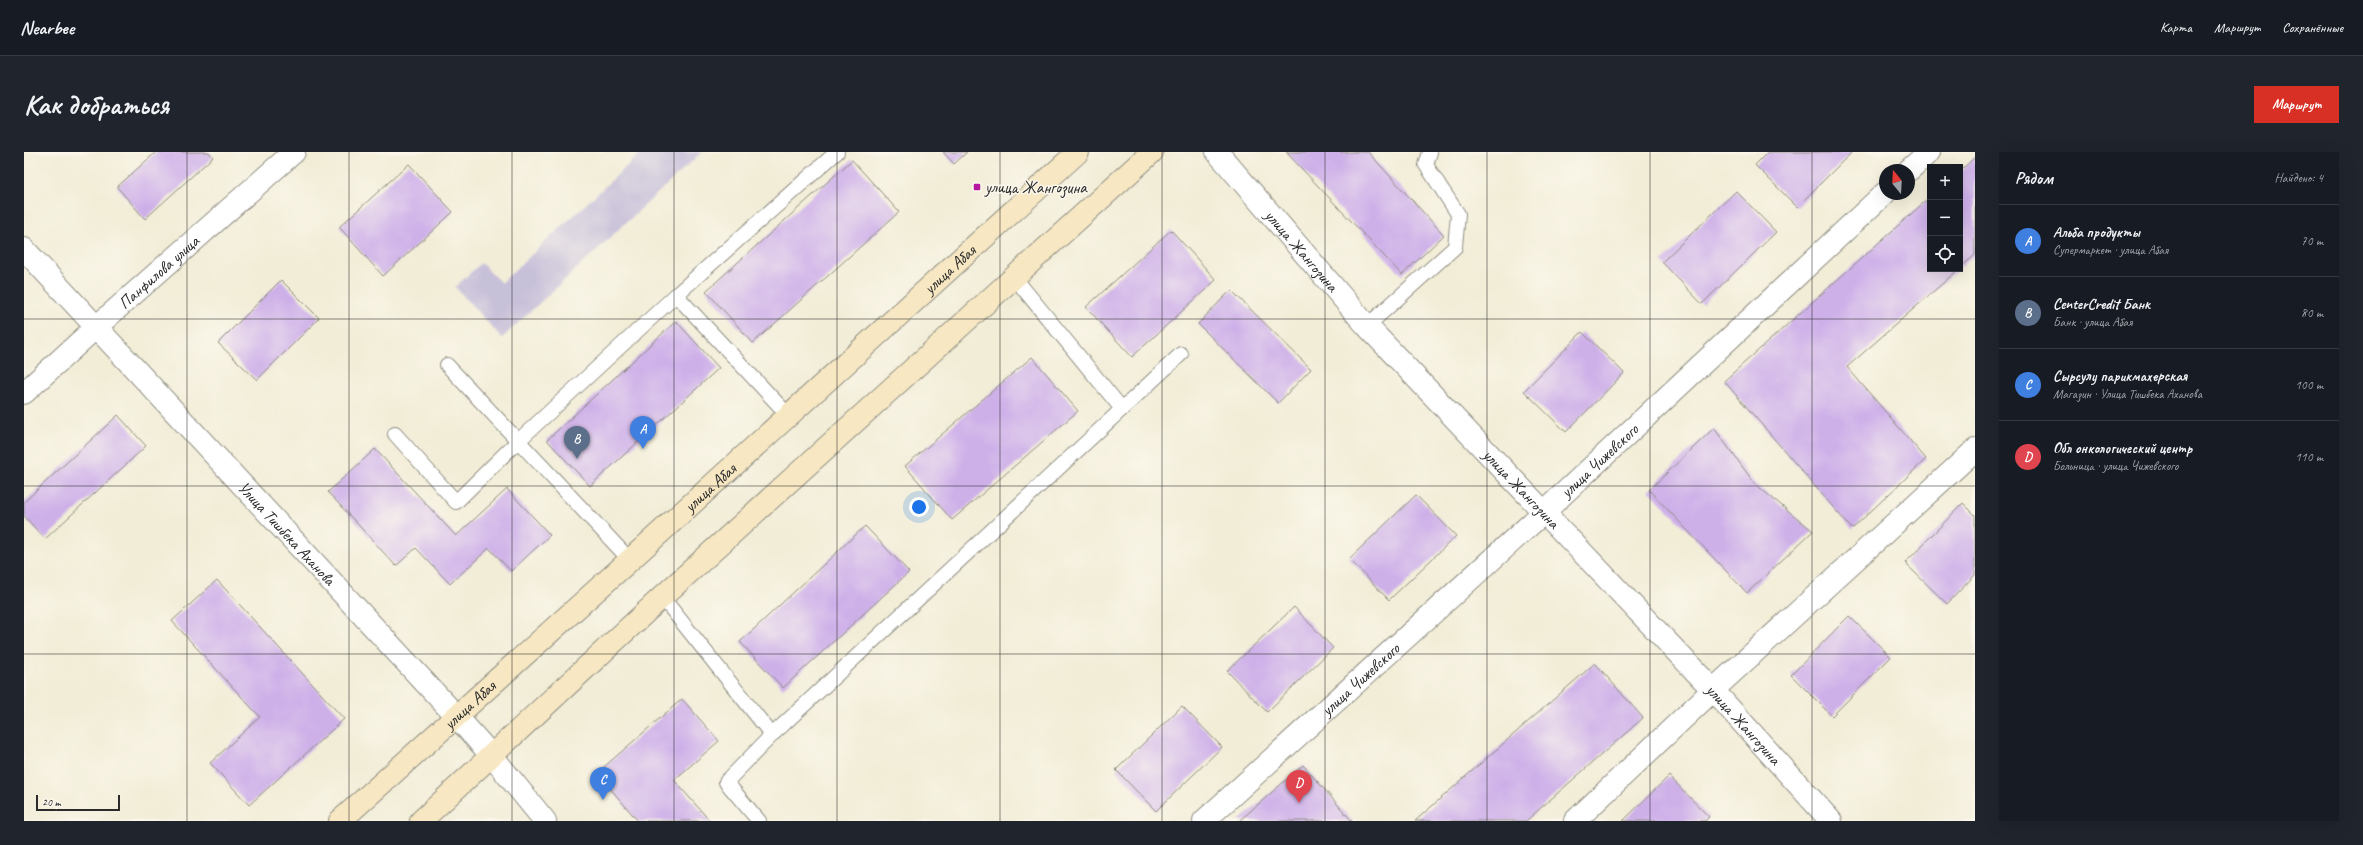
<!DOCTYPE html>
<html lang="ru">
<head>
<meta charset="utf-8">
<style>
	body { margin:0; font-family:Caveat,sans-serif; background:#20242c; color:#f1f3f6 }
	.controls { position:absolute; right:12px; top:12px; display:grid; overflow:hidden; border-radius:0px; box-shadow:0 4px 16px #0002 }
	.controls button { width:36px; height:36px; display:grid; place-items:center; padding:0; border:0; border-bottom:1px solid #363941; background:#171b24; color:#f1f3f6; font:20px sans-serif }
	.compass { position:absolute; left:1855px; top:12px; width:36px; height:36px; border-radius:50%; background:#171b24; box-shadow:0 4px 16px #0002; rotate:342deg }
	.scale { position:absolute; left:12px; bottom:10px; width:84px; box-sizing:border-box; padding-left:4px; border:2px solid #2b2b2b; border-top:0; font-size:11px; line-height:14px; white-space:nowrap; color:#2b2b2b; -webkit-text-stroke:3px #fbf7ec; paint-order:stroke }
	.you { position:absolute; left:895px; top:355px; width:14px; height:14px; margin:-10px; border:3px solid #fff; border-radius:50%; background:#1a73e8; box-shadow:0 0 0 6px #1a73e833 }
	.badge { display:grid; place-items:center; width:26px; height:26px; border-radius:50%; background:#d93025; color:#fff; font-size:13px; font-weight:700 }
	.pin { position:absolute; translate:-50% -33px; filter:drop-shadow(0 1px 2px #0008) }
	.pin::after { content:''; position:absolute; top:21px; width:14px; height:12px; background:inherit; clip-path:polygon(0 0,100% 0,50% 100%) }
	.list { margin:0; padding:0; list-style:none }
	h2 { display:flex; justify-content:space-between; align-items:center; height:52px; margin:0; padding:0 16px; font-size:17px }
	h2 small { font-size:13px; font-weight:400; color:#9ea1a6 }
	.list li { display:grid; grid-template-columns:26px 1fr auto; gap:12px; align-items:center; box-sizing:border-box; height:72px; padding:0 16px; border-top:1px solid #363941 }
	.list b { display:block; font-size:15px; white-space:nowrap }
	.list p { margin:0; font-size:13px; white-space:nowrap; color:#9ea1a6 }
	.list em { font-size:13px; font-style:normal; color:#9ea1a6 }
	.icon { flex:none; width:22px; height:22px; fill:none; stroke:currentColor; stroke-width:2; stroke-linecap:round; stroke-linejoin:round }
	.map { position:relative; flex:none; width:1951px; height:669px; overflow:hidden; border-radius:0px }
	header { display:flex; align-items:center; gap:24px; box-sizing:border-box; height:56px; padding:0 20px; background:#171b24; border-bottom:1px solid #363941 }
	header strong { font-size:19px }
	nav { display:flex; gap:22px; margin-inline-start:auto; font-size:14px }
	.intro { display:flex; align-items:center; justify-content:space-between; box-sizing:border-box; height:96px; padding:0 24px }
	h1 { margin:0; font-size:28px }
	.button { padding:10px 18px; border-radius:0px; background:#d93025; color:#fff; font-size:14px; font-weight:700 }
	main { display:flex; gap:24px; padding:0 24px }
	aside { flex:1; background:#171b24; border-radius:0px; box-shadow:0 4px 16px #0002 }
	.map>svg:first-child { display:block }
	.industrial { fill:#c7c0d9 }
	.building { fill:#ceb0e9 }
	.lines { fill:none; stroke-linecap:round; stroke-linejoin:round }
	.service-casing { stroke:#8e8c81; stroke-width:16 }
	.minor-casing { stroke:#8e8c81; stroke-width:24 }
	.tertiary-casing { stroke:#8e8c81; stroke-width:24 }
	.secondary-casing { stroke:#8e8c81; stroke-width:24 }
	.service { stroke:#fff; stroke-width:14 }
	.minor { stroke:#fff; stroke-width:22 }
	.tertiary { stroke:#fff; stroke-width:22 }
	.secondary { stroke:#f7e8c3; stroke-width:22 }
	.grid { fill:none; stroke:#2b2b2b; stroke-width:1; stroke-opacity:0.55 }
	.poi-dot { fill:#b5179e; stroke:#fbf7ec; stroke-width:1.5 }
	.labels { text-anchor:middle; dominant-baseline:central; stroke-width:3; stroke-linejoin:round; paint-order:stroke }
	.poi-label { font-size:17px; fill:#2b2b2b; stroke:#fbf7ec; text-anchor:start }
	.street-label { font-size:17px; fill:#2b2b2b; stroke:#fbf7ec }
</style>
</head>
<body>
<header>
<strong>Nearbee</strong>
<nav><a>Карта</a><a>Маршрут</a><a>Сохранённые</a></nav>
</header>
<div class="intro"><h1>Как добраться</h1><a class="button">Маршрут</a></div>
<main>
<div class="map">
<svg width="1951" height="669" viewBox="0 0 1951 669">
	<rect width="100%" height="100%" fill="#fbf7ec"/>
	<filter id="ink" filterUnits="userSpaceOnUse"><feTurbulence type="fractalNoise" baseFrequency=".025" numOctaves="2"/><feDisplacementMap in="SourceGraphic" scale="8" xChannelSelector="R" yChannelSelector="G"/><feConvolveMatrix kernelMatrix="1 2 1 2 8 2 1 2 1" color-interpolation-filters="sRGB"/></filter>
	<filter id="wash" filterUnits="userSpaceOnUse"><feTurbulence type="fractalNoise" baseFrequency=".012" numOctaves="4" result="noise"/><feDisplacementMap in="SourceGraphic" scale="16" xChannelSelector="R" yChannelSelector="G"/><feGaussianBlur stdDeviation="0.9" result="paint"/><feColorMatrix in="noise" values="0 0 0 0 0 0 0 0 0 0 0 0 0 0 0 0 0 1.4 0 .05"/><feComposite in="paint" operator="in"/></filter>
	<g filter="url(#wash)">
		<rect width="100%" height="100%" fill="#f2edd7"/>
		<polygon class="industrial" points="618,0 678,0 478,186 431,135 457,111 477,131"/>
		<g id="blocks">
			<g class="building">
				<polygon points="132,0 185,0 189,5 121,67 93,35"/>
				<polygon points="919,0 943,0 930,12"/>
				<polygon points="1262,0 1344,0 1420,83 1378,123"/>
				<polygon points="1744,0 1828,0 1773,55 1731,13"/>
				<polygon points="1951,5 1951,103 1936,116 1936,19"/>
				<polygon points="828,8 875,60 729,191 682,139"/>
				<polygon points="385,12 429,60 359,124 315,75"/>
				<polygon points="1712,39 1752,80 1678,152 1638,110"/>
				<polygon points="1906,45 1906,117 1935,117 1823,215 1902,307 1828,377 1700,229"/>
				<polygon points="1147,78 1192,128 1108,205 1062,155"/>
				<polygon points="257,128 295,166 233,228 194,191"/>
				<polygon points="1207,138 1287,217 1254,251 1174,172"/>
				<polygon points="652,169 695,216 566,334 523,288"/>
				<polygon points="1558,180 1600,221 1542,280 1500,239"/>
				<polygon points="1008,205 1054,259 928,368 881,314"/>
				<polygon points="94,263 122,294 21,387 0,364 0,350"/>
				<polygon points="1690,276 1731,332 1789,379 1723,441 1625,338"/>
				<polygon points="351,297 432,384 483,337 526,383 487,419 465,396 426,432 392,396 372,414 304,340"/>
				<polygon points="1392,343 1432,384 1365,448 1325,407"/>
				<polygon points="1939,351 1951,363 1951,423 1923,452 1881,411"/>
				<polygon points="841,374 885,420 759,536 716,490"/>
				<polygon points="193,428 320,567 225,653 186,611 236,565 148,469"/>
				<polygon points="1270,455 1309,496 1243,560 1203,519"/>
				<polygon points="1825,464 1867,505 1808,564 1767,523"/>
				<polygon points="1571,511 1619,566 1502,669 1391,669"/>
				<polygon points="658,547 695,589 650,628 686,669 614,669 573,621"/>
				<polygon points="1158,554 1198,595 1132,659 1092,618"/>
				<polygon points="1279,613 1328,669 1215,669"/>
				<polygon points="1645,624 1685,665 1681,669 1599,669"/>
			</g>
		</g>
	</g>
	<g filter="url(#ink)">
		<use href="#blocks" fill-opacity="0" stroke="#8e8c81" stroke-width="1"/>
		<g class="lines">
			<g class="service-casing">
				<g id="service">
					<polyline points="652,143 813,0"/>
					<polyline points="1343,174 1431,95 1434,62 1402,13 1406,0"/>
					<polyline points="423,213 606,408"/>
					<polyline points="1098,257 1157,202"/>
					<polyline points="371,282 432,350 493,290 652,143 765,264"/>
					<polyline points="638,445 748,583 1098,257 989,124"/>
					<polyline points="735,669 702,630 748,583"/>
				</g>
			</g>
			<g class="minor-casing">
				<g id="minor">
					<polyline points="1885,18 1905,0"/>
					<path id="s1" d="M0,97L432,564L468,604L521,669"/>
					<path id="s2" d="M0,241L71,176L270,0"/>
					<path id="s3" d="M1180,669L1520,360L1861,41"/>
					<polyline points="1551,669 1689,538 1951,298"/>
				</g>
			</g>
			<g class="tertiary-casing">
				<g id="tertiary">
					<path id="s4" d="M1193,0L1343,174L1689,538L1807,669"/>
				</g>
			</g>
			<g class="secondary-casing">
				<g id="secondary">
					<path id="s5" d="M316,669L606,408L1054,0"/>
					<polyline points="397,669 638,445 1128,0"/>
				</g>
			</g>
			<use href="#service" class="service"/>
			<use href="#minor" class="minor"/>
			<use href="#tertiary" class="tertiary"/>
			<use href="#secondary" class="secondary"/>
		</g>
	</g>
	<path class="grid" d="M163,0V669M325,0V669M488,0V669M650,0V669M813,0V669M976,0V669M1138,0V669M1301,0V669M1463,0V669M1626,0V669M1788,0V669M0,167H1951M0,334H1951M0,502H1951"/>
	<rect class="poi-dot" x="949" y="31" width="8" height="8" rx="2"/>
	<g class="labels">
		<g class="poi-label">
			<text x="961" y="35">улица Жангозина</text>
		</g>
		<g class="street-label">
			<text stroke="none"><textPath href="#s4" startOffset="130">улица Жангозина</textPath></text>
			<text stroke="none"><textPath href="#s5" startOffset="822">улица Абая</textPath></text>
			<text stroke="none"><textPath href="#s2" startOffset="181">Панфилова улица</textPath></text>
			<text stroke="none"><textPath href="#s3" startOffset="535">улица Чижевского</textPath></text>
			<text stroke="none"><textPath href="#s5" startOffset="498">улица Абая</textPath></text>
			<text stroke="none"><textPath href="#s4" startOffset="454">улица Жангозина</textPath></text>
			<text stroke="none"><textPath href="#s1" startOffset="387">Улица Тишбека Аханова</textPath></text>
			<text stroke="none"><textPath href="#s3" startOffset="211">улица Чижевского</textPath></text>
			<text stroke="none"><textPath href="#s5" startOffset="174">улица Абая</textPath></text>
			<text stroke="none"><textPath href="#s4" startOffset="778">улица Жангозина</textPath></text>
		</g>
	</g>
</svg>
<div class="controls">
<button>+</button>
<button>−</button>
<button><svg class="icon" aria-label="locate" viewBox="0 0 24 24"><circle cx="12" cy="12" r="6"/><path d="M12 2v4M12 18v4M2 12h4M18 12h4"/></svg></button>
</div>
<svg class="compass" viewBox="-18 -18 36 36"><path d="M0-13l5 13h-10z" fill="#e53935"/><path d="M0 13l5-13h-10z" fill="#9ea1a6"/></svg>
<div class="scale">20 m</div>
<div class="you"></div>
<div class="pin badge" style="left:619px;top:297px;background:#3f7fe0">A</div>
<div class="pin badge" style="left:553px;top:307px;background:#5c6f8a">B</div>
<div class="pin badge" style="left:579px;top:648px;background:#3f7fe0">C</div>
<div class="pin badge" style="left:1275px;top:651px;background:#e0444e">D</div>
</div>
<aside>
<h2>Рядом<small>Найдено: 4</small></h2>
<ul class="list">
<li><span class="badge" style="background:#3f7fe0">A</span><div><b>Альба продукты</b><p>Супермаркет · улица Абая</p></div><em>70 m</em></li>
<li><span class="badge" style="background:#5c6f8a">B</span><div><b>CenterCredit Банк</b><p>Банк · улица Абая</p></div><em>80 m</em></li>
<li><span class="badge" style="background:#3f7fe0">C</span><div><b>Сырсулу парикмахерская</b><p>Магазин · Улица Тишбека Аханова</p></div><em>100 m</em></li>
<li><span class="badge" style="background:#e0444e">D</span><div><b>Обл онкологический центр</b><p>Больница · улица Чижевского</p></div><em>110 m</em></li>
</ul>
</aside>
</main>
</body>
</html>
